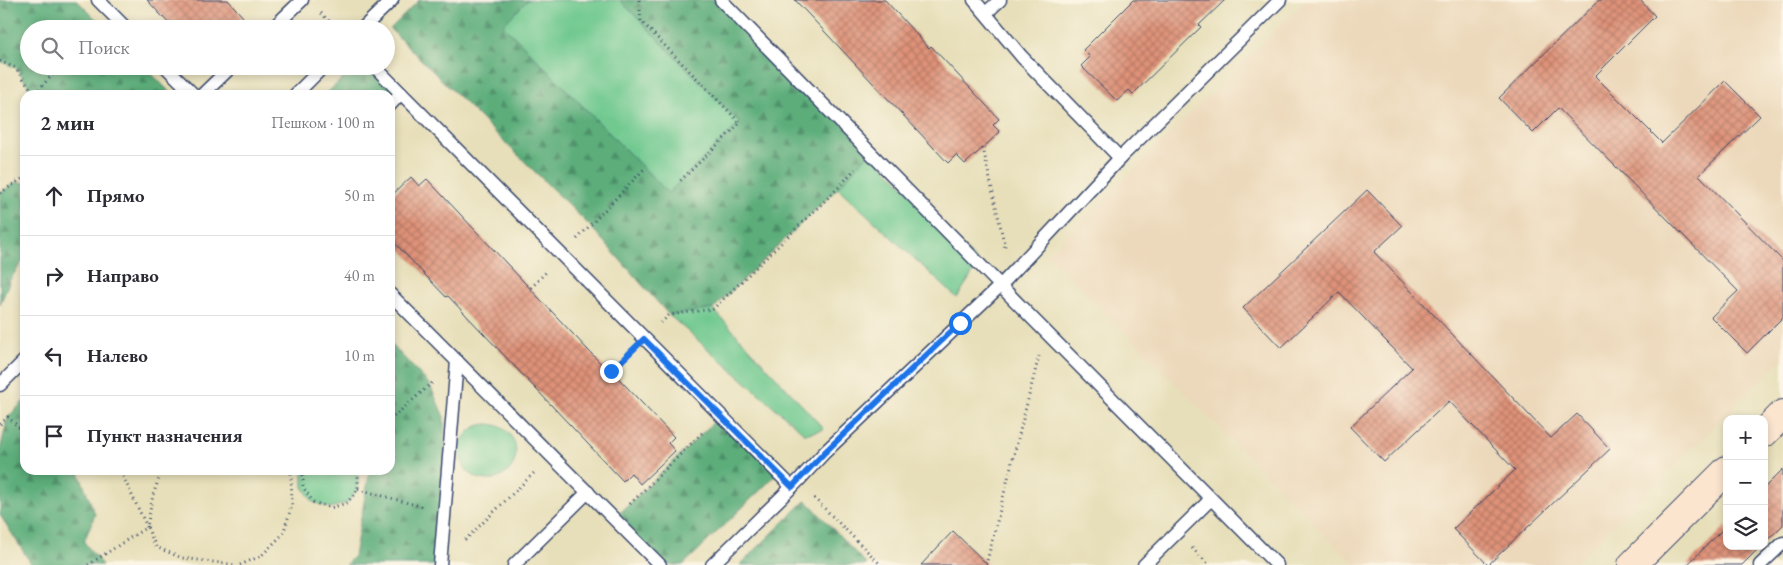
<!DOCTYPE html>
<html lang="ru">
<head>
<meta charset="utf-8">
<style>
	body { margin:0; font-family:"EB Garamond",serif; background:#f2f2f3; color:#2b2b33 }
	.controls { position:absolute; right:15px; bottom:15px; display:grid; overflow:hidden; border-radius:10px; box-shadow:0 2px 8px #0003 }
	.controls button { width:45px; height:45px; display:grid; place-items:center; padding:0; border:0; border-bottom:1px solid #e1e1e2; background:#fff; color:#2b2b33; font:25px sans-serif }
	.stop { position:absolute; width:15px; height:15px; margin:-11px; border:4px solid #1a73e8; border-radius:50%; background:#fff }
	.stop.end { background:#1a73e8; border-color:#fff; box-shadow:0 1px 5px #0008 }
	.list { margin:0; padding:0; list-style:none }
	h2 { display:flex; justify-content:space-between; align-items:center; height:65px; margin:0; padding:0 20px; font-size:21px }
	h2 small { font-size:16px; font-weight:400; color:#7c7c81 }
	.list li { display:grid; grid-template-columns:32px 1fr auto; gap:15px; align-items:center; box-sizing:border-box; height:80px; padding:0 20px; border-top:1px solid #e1e1e2 }
	.list b { display:block; font-size:19px; white-space:nowrap }
	.list em { font-size:16px; font-style:normal; color:#7c7c81 }
	.icon { flex:none; width:28px; height:28px; fill:none; stroke:currentColor; stroke-width:2; stroke-linecap:round; stroke-linejoin:round }
	.map { position:relative; flex:none; width:1783px; height:565px; overflow:hidden }
	.search { position:absolute; background:#fff; box-shadow:0 2px 8px #0003; left:20px; top:20px; width:375px; height:55px; display:flex; align-items:center; gap:12px; box-sizing:border-box; padding:0 18px; border-radius:28px; color:#7c7c81; font-size:19px }
	.panel { position:absolute; background:#fff; box-shadow:0 2px 8px #0003; left:20px; top:90px; width:375px; height:385px; border-radius:15px }
	.map>svg:first-child { display:block }
	.built { fill:#ecd8ba }
	.green { fill:#71c990; stroke:#467c77 }
	.forest { fill:url(#forest-firs); stroke:#3c6e6c }
	.building { fill:url(#building-cross-hatch) }
	.lines { fill:none; stroke-linecap:round; stroke-linejoin:round }
	.lane-casing { stroke:#3a496c; stroke-width:15 }
	.secondary-casing { stroke:#3a496c; stroke-width:30 }
	.path { stroke:#3a496c; stroke-width:3; stroke-dasharray:1 4; stroke-linecap:butt }
	.lane { stroke:#fff; stroke-width:12 }
	.secondary { stroke:#fbe5cf; stroke-width:28 }
	.route { stroke:#1a73e8; stroke-width:6 }
</style>
</head>
<body>
<div class="map">
<svg width="1783" height="565" viewBox="0 0 1783 565">
	<defs>
		<pattern id="forest-firs" width="22" height="20" patternUnits="userSpaceOnUse" patternTransform="scale(1.25)"><rect width="22" height="20" fill="#5cad7a"/><path d="M5 1l3.5 6h-7zM16 11l3.5 6h-7z" fill="#4b8d67"/></pattern>
		<pattern id="building-cross-hatch" width="8" height="8" patternUnits="userSpaceOnUse" patternTransform="scale(1.25)"><rect width="8" height="8" fill="#df9278"/><path d="M0 0l8 8M0 8l8-8" fill="none" stroke="#b47866"/></pattern>
	</defs>
	<rect width="100%" height="100%" fill="#fcf5e5"/>
	<filter id="ink" filterUnits="userSpaceOnUse"><feTurbulence type="fractalNoise" baseFrequency=".02" numOctaves="2"/><feDisplacementMap in="SourceGraphic" scale="10" xChannelSelector="R" yChannelSelector="G"/><feConvolveMatrix kernelMatrix="1 2 1 2 8 2 1 2 1" color-interpolation-filters="sRGB"/></filter>
	<filter id="wash" filterUnits="userSpaceOnUse"><feTurbulence type="fractalNoise" baseFrequency=".0096" numOctaves="4" result="noise"/><feDisplacementMap in="SourceGraphic" scale="20" xChannelSelector="R" yChannelSelector="G"/><feGaussianBlur stdDeviation="1.12" result="paint"/><feColorMatrix in="noise" values="0 0 0 0 0 0 0 0 0 0 0 0 0 0 0 0 0 1.4 0 .05"/><feComposite in="paint" operator="in"/></filter>
	<g filter="url(#wash)">
		<rect width="100%" height="100%" fill="#e7dfb9"/>
		<polygon class="built" points="1306,0 1783,0 1783,358 1573,565 1355,565 1048,254"/>
		<g class="green">
			<polygon points="528,0 620,0 740,123 668,193 503,25"/>
			<polygon points="870,152 979,263 957,298 838,188"/>
			<polygon points="713,309 824,429 805,434 669,315"/>
			<circle cx="488" cy="452" r="28"/>
			<polygon points="303,470 358,470 358,489 347,503 330,508 313,502 303,487"/>
		</g>
		<g class="forest">
			<polygon points="0,0 77,0 106,29 29,29 29,66 144,66 173,95 35,95 16,68 0,61"/>
			<polygon points="419,0 528,0 503,25 668,193 740,123 620,0 721,0 870,152 838,188 713,309 669,315 590,226 390,29"/>
			<polygon points="356,66 374,66 401,93 390,105 390,95 325,95"/>
			<polygon points="16,182 25,183 25,258 11,278 0,304 0,193"/>
			<polygon points="390,343 430,385 444,417 445,515 440,565 346,565 354,556 370,470 390,470"/>
			<polygon points="25,400 25,470 78,470 95,514 84,542 102,565 32,565 0,515 0,450 8,417"/>
			<polygon points="721,415 778,473 683,565 660,565 615,518"/>
			<polygon points="806,500 867,565 740,565"/>
		</g>
		<g id="blocks">
			<g class="building">
				<polygon points="147,0 228,0 243,17 230,29 174,29"/>
				<polygon points="795,0 885,0 929,48 931,46 999,119 993,125 1000,132 965,164 956,155 948,163"/>
				<polygon points="1133,0 1225,0 1199,25 1201,27 1133,94 1129,90 1117,101 1081,66 1090,57 1083,50"/>
				<polygon points="1599,0 1640,0 1655,16 1595,76 1662,143 1725,81 1760,116 1699,175 1783,261 1783,317 1747,353 1711,317 1738,291 1558,108 1533,133 1499,98"/>
				<polygon points="411,177 419,186 427,179 604,367 606,365 674,437 668,443 675,451 640,484 631,473 623,481 448,296 446,297 390,238 390,197"/>
				<polygon points="1367,190 1402,226 1374,252 1551,438 1577,414 1610,449 1488,565 1453,529 1515,470 1449,401 1384,462 1350,427 1412,368 1339,292 1281,348 1243,308"/>
				<polygon points="1783,469 1783,525 1764,543 1764,488"/>
				<polygon points="1727,525 1727,546 1761,546 1742,565 1687,565"/>
				<polygon points="953,531 988,565 921,565"/>
			</g>
		</g>
	</g>
	<g filter="url(#ink)">
		<use href="#blocks" fill-opacity="0" stroke="#3a496c" stroke-width="1"/>
		<g class="lines">
			<g class="lane-casing">
				<g id="lane">
					<polyline points="98,0 127,29"/>
					<polyline points="721,0 1033,319 1277,565"/>
					<polyline points="974,0 1022,57 1120,158"/>
					<polyline points="986,13 1000,0"/>
					<polyline points="272,29 302,0"/>
					<polyline points="362,29 392,0"/>
					<polyline points="165,66 194,95"/>
					<polyline points="374,66 792,487"/>
					<polyline points="202,95 232,66"/>
					<polyline points="295,95 324,66"/>
					<polyline points="390,105 401,93"/>
					<polyline points="390,294 660,565"/>
					<polyline points="0,385 25,360"/>
					<polyline points="440,565 457,361"/>
					<polyline points="514,565 588,492"/>
					<polyline points="712,565 798,481 825,452 1001,285 1120,158 1280,0"/>
					<polyline points="1144,565 1211,499"/>
					<polyline points="1760,565 1783,543"/>
				</g>
			</g>
			<g class="secondary-casing">
				<g id="secondary">
					<polyline points="1764,433 1783,414"/>
					<polyline points="1632,565 1727,470"/>
				</g>
			</g>
			<g class="path">
				<polyline points="639,0 641,21 740,123 680,181"/>
				<polyline points="321,13 337,29"/>
				<polyline points="0,61 16,68 35,95"/>
				<polyline points="35,93 61,66"/>
				<polyline points="983,148 1005,247"/>
				<polyline points="0,193 25,177"/>
				<polyline points="577,239 644,169"/>
				<polyline points="531,288 547,271"/>
				<polyline points="661,323 669,315 713,309 838,188 855,169"/>
				<polyline points="611,371 628,355"/>
				<polyline points="390,420 432,383"/>
				<polyline points="0,424 8,417 25,433"/>
				<polyline points="162,470 153,495 147,527 156,547 182,558 237,565"/>
				<polyline points="303,470 303,487 313,502 330,508 347,503 358,489 358,470"/>
				<polyline points="358,489 423,507"/>
				<polyline points="814,498 881,565"/>
				<polyline points="630,504 704,431"/>
				<polyline points="465,540 536,471"/>
				<polyline points="1192,548 1209,565"/>
				<polyline points="88,565 147,527 120,470"/>
				<polyline points="240,565 261,556 283,534 292,505 291,470"/>
				<polyline points="986,565 1039,356"/>
			</g>
			<use href="#lane" class="lane"/>
			<use href="#secondary" class="secondary"/>
		</g>
	</g>
	<g class="lines" filter="url(#ink)">
		<polyline class="route" points="611,371 644,339 792,487 825,452 960,323"/>
	</g>
</svg>
<div class="controls">
<button>+</button>
<button>−</button>
<button><svg class="icon" aria-label="layers" viewBox="0 0 24 24"><path d="M12 4l9 5-9 5-9-5zM3 14l9 5 9-5"/></svg></button>
</div>
<div class="stop" style="left:960px;top:323px"></div>
<div class="stop end" style="left:611px;top:371px"></div>
<div class="search"><svg class="icon" aria-label="search" viewBox="0 0 24 24"><circle cx="10" cy="10" r="6"/><path d="M15 15l6 6"/></svg>Поиск</div>
<section class="panel">
<h2>2 мин<small>Пешком · 100 m</small></h2>
<ul class="list">
<li><svg class="icon" aria-label="ahead" viewBox="0 0 24 24"><path d="M12 20V5M6 11l6-6 6 6"/></svg><div><b>Прямо</b></div><em>50 m</em></li>
<li><svg class="icon" aria-label="right" viewBox="0 0 24 24"><path d="M7 20v-9h11M14 6l5 5-5 5"/></svg><div><b>Направо</b></div><em>40 m</em></li>
<li><svg class="icon" aria-label="left" viewBox="0 0 24 24"><path d="M17 20v-9H6M10 6l-5 5 5 5"/></svg><div><b>Налево</b></div><em>10 m</em></li>
<li><svg class="icon" aria-label="arrive" viewBox="0 0 24 24"><path d="M6 21V4h12l-3 4 3 4H6"/></svg><div><b>Пункт назначения</b></div></li>
</ul>
</section>
</div>
</body>
</html>
